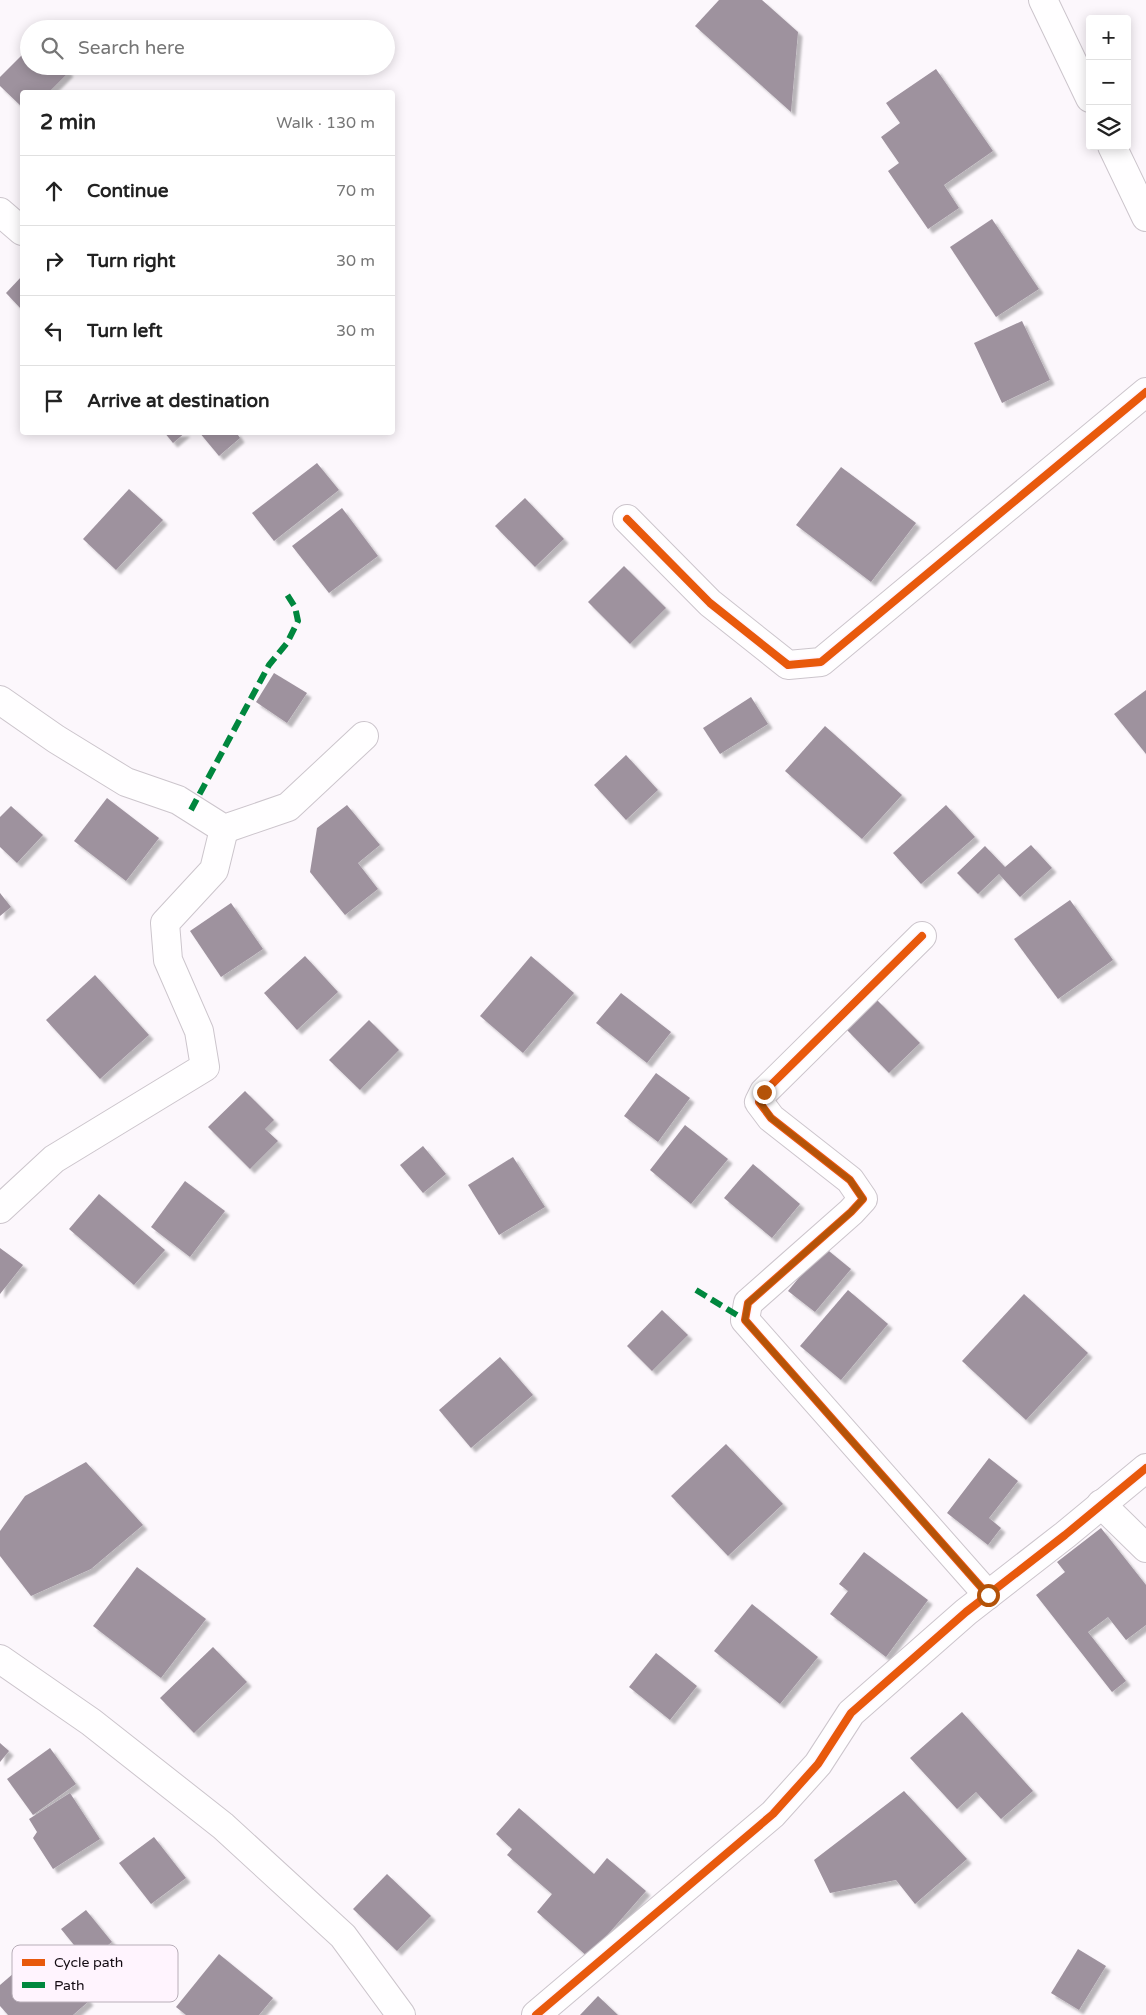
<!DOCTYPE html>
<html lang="en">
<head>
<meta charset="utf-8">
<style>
	body { margin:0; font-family:"Varela Round",sans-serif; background:#f2f2f2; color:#222 }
	.controls { position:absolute; right:15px; top:15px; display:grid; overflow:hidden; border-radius:5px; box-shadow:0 2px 12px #0003 }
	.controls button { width:45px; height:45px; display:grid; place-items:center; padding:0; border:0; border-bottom:1px solid #e0e0e0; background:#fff; color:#222; font:25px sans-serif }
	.stop { position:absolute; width:15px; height:15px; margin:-11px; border:4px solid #b45309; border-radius:50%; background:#fff }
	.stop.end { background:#b45309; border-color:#fff; box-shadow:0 1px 5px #0008 }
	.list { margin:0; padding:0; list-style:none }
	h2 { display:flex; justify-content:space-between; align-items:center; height:65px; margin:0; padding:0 20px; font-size:21px }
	h2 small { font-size:16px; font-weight:400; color:#767676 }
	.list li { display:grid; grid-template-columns:32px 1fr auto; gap:15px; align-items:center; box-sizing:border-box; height:70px; padding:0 20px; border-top:1px solid #e0e0e0 }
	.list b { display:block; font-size:19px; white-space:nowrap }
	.list em { font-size:16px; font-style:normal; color:#767676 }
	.icon { flex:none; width:28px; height:28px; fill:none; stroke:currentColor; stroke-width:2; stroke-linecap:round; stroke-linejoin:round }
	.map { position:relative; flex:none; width:1146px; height:2015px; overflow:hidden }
	.search { position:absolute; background:#fff; box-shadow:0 2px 12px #0003; left:20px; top:20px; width:375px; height:55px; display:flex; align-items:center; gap:12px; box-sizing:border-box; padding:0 18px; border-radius:28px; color:#767676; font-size:19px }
	.panel { position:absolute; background:#fff; box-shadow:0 2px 12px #0003; left:20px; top:90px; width:375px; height:345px; border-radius:5px }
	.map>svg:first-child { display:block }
	.building { fill:#9e929e; filter:url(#shadow) }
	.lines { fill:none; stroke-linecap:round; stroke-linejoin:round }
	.minor-casing { stroke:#ccc5cc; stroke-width:30 }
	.secondary-casing { stroke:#ccc5cc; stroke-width:30 }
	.minor { stroke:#fffeff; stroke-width:28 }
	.secondary { stroke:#fffeff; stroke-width:28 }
	.quiet { stroke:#00873e; stroke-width:6; stroke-dasharray:12 6; stroke-linecap:butt }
	.cycleway-casing { stroke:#fff4fe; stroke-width:11 }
	.cycleway { stroke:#e8590c; stroke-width:8 }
	.route { stroke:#b45309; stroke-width:6 }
	.key { fill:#fff4fe; stroke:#b8aeb8; stroke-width:1 }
	.key-label { font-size:14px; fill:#140b13 }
</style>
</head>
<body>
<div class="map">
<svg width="1146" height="2015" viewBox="0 0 1146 2015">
	<defs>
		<filter id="shadow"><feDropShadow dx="4.5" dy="4.5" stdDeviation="1" flood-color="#0004"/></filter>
	</defs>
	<rect width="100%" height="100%" fill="#fcf7fc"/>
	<g class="building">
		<polygon points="719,0 762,0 798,32 791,112 695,26"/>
		<polygon points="29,48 29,66 62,66 69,72 49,92 22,92 22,107 0,86 0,77"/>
		<polygon points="936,69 993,151 944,185 959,208 928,229 888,171 899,163 881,137 900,123 886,103"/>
		<polygon points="992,219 1039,289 996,317 950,247"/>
		<polygon points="22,276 22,310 6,293"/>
		<polygon points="1022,321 1050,380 1002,403 974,343"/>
		<polygon points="164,432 186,432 173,443"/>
		<polygon points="199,432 236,432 240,438 219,456"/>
		<polygon points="317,463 339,490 274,541 252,513"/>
		<polygon points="841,467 916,523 871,582 796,525"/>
		<polygon points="129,489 163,520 116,570 83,539"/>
		<polygon points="525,498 564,539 535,567 495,526"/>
		<polygon points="342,508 378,556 329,593 292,546"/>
		<polygon points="624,566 666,608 630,644 588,602"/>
		<polygon points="274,673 307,693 287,723 256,702"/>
		<polygon points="1146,690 1146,754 1114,714"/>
		<polygon points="751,697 768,724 720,754 703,728"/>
		<polygon points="825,726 902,795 862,839 785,771"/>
		<polygon points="626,755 658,790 626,820 594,785"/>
		<polygon points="107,798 159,838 126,881 74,841"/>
		<polygon points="347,805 380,845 358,863 378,889 345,915 310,872 317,828"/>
		<polygon points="946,805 975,837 921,884 893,853"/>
		<polygon points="11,806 43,835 17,863 0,847 0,817"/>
		<polygon points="1031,845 1052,868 1020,897 999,874 978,894 957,873 985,846 1005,867"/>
		<polygon points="0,893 11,907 0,916"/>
		<polygon points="1070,900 1113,960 1058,999 1014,939"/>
		<polygon points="231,903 263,949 221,977 190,931"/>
		<polygon points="305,956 338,992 297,1030 264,993"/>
		<polygon points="531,956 574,993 523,1053 480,1016"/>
		<polygon points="95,975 149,1035 100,1079 46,1020"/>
		<polygon points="621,993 671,1032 647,1063 596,1023"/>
		<polygon points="877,1000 920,1043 889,1073 847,1030"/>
		<polygon points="369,1020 399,1050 360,1090 329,1060"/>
		<polygon points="656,1073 690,1098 658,1142 624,1116"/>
		<polygon points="245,1091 274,1120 265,1129 278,1141 250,1169 208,1127"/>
		<polygon points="685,1125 728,1159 691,1204 650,1170"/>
		<polygon points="423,1146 446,1174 423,1193 400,1165"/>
		<polygon points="513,1157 545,1207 499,1235 468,1185"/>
		<polygon points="753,1164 800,1204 772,1238 724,1198"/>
		<polygon points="185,1181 225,1211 190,1257 151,1227"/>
		<polygon points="99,1194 165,1250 134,1285 69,1229"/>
		<polygon points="824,1247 851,1269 815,1312 788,1291"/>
		<polygon points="0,1248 23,1265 0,1294"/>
		<polygon points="848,1290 888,1324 841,1380 800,1346"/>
		<polygon points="1024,1294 1088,1353 1026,1420 962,1361"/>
		<polygon points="662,1310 688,1335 652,1371 627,1346"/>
		<polygon points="500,1357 533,1395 471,1448 439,1410"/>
		<polygon points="726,1444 783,1504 728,1556 671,1496"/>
		<polygon points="989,1458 1018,1481 989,1518 1001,1528 988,1545 947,1513"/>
		<polygon points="86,1462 143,1525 91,1569 31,1596 0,1556 0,1531 25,1496"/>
		<polygon points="1101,1528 1146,1585 1146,1625 1126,1640 1108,1617 1088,1632 1126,1681 1112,1692 1036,1595 1065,1572 1057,1562"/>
		<polygon points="864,1552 928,1600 886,1657 830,1614 848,1591 839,1584"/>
		<polygon points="137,1567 206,1619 161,1678 93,1626"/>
		<polygon points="752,1604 818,1657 780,1704 714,1651"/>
		<polygon points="213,1647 247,1682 194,1733 160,1698"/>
		<polygon points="656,1653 697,1686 670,1720 629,1687"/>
		<polygon points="962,1712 1033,1791 1001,1819 976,1792 957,1809 910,1758"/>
		<polygon points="0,1743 9,1751 0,1762"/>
		<polygon points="50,1748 76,1784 33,1815 7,1779"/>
		<polygon points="904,1791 967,1859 915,1904 896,1880 830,1893 814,1860"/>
		<polygon points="70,1793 100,1839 53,1869 33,1838 37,1832 29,1819"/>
		<polygon points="519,1808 594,1874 607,1858 646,1891 588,1957 537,1912 552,1894 507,1855 512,1849 496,1834"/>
		<polygon points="154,1837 186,1878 151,1904 119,1863"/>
		<polygon points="387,1874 431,1916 397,1951 353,1909"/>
		<polygon points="86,1910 112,1942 87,1961 61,1929"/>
		<polygon points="43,1948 89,2001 73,2015 8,2015 0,2006 0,1985"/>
		<polygon points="1078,1949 1106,1966 1079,2010 1051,1993"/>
		<polygon points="219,1954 273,1998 259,2015 186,2015 176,2007"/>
		<polygon points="598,1996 618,2015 580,2015"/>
	</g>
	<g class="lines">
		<g class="minor-casing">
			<g id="minor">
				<polyline points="0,212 22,231"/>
				<polyline points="627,519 710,603 788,665 821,662 1146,392"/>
				<polyline points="0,700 56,739 126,782 178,800 224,829 288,807 364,736"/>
				<polyline points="922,936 764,1092 759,1102 771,1118 850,1180 863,1199 851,1212 748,1303 745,1320 988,1595"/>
				<polyline points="0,1209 54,1159 205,1067 199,1031 168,960 165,923 214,870 224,829"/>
				<polyline points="1101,1504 1146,1548"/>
				<polyline points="0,1659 91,1722 223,1826 343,1936 401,2015"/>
				<polyline points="536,2015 773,1814 818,1764 851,1713 966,1612 1065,1535 1146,1468"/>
			</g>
		</g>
		<g class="secondary-casing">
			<g id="secondary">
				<polyline points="1043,0 1090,98"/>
				<polyline points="1112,146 1146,217"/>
			</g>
		</g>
		<use href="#minor" class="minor"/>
		<use href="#secondary" class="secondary"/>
		<g class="quiet">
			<polyline points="191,810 269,665 287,643 298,621 295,607 286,593"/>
			<polyline points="696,1290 745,1320"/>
		</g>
		<g class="cycleway-casing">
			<g id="cycleway">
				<polyline points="627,519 710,603 788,665 821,662 1146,392"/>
				<polyline points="922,936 764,1092 759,1102 771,1118 850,1180 863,1199 851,1212 748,1303 745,1320 988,1595"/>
				<polyline points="536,2015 773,1814 818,1764 851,1713 966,1612 1065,1535 1146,1468"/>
			</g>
		</g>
		<use href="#cycleway" class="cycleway"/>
	</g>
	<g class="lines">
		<polyline class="route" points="764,1092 760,1102 771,1118 850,1180 863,1199 851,1212 748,1303 745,1320 988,1595"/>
	</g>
	<rect x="12" y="1945" width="166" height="57" rx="8" class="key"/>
	<rect x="22" y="1959" width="23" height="7" fill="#e8590c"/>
	<rect x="22" y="1982" width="23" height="6" fill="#00873e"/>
	<g class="key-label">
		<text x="54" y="1967">Cycle path</text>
		<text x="54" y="1990">Path</text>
	</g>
</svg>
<div class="controls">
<button>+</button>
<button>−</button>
<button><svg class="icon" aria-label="layers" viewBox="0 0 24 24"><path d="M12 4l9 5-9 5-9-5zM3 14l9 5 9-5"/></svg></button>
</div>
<div class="stop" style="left:988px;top:1595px"></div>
<div class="stop end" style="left:764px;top:1092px"></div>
<div class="search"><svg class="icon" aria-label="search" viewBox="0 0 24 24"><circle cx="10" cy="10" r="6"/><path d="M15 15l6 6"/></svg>Search here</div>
<section class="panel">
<h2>2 min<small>Walk · 130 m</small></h2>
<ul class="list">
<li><svg class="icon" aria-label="ahead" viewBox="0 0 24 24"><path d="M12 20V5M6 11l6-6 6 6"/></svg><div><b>Continue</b></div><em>70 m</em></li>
<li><svg class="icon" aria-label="right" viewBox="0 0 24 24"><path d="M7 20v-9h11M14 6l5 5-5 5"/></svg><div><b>Turn right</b></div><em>30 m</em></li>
<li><svg class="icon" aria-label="left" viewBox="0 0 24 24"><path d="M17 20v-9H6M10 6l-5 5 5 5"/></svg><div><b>Turn left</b></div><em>30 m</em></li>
<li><svg class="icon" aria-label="arrive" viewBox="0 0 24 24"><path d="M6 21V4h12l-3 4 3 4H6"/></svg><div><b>Arrive at destination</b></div></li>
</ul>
</section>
</div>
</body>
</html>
